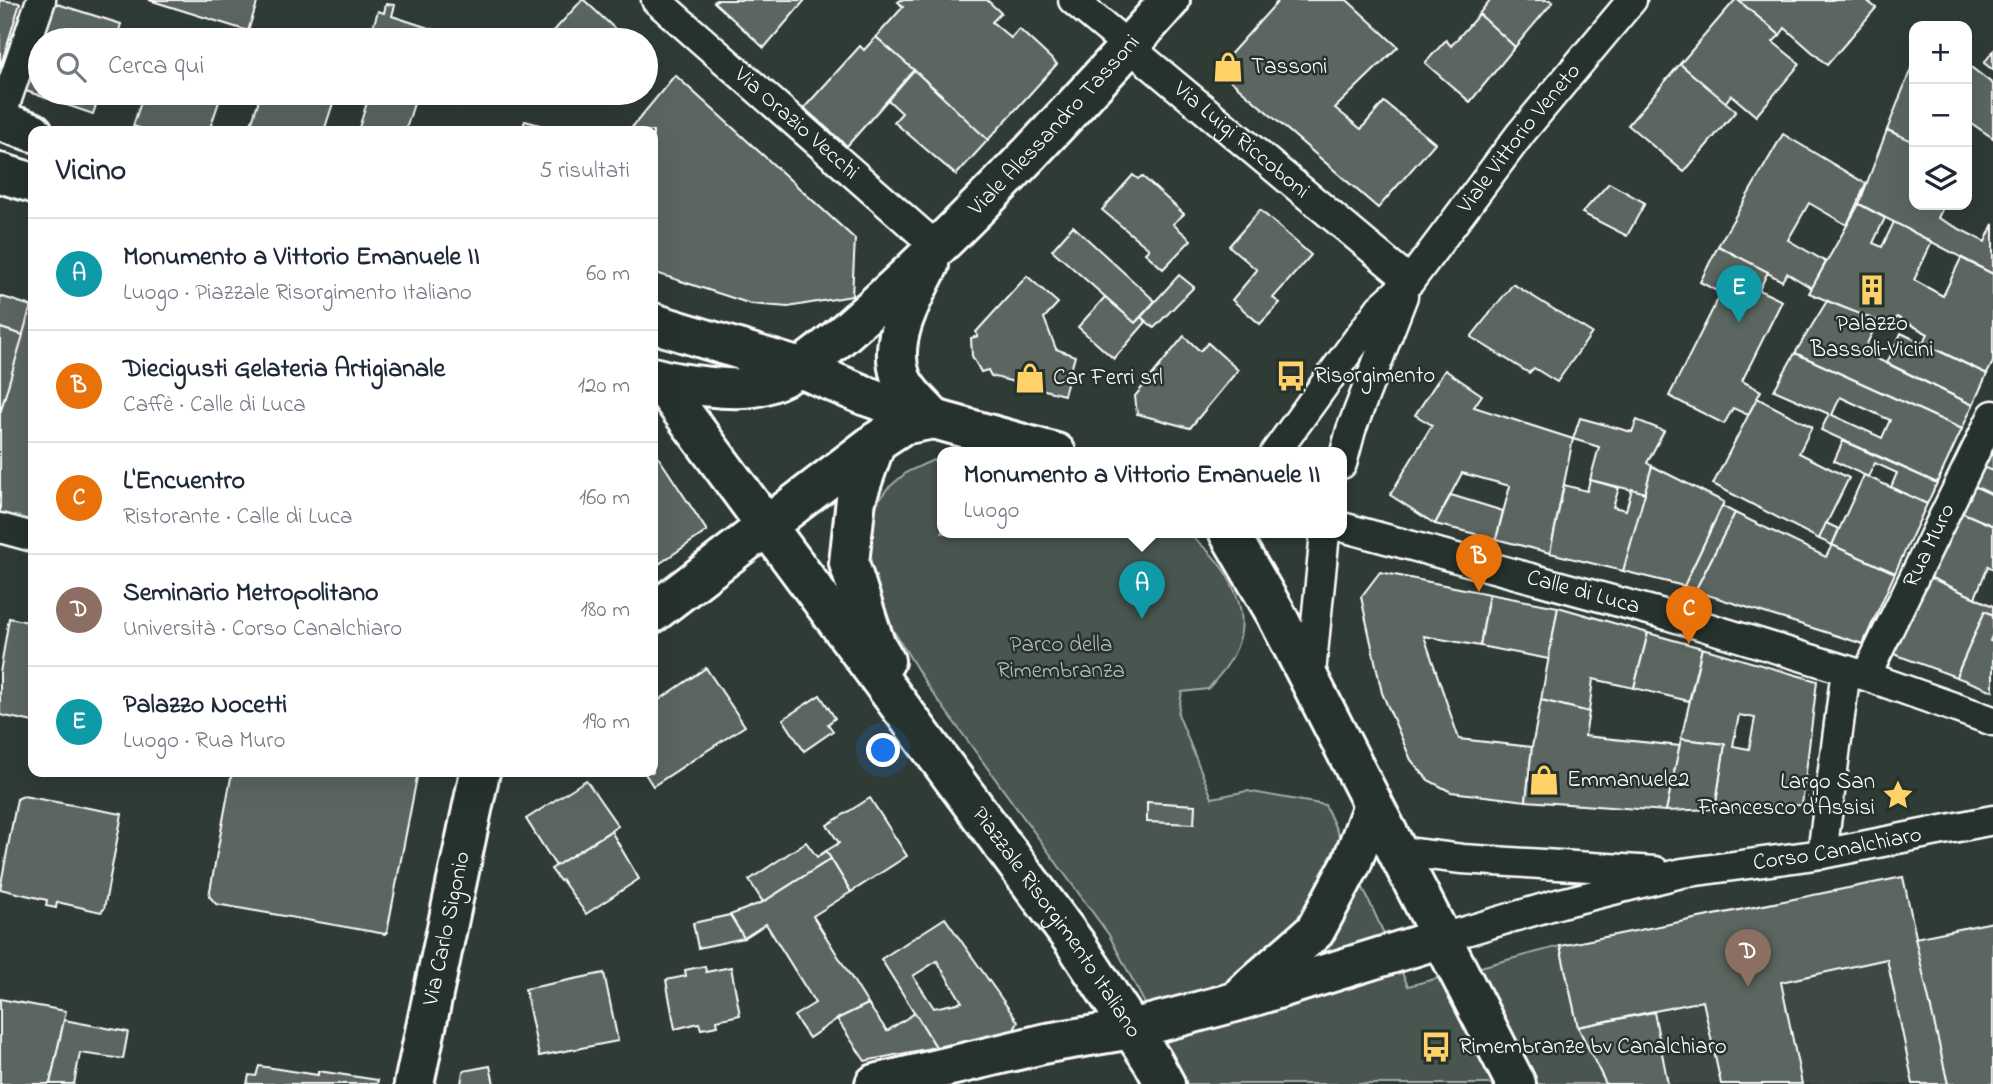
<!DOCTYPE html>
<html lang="it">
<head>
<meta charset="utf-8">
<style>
	body { margin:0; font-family:"Indie Flower",sans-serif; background:#f2f2f3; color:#1f2937 }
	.controls { position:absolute; right:21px; top:21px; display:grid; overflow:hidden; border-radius:14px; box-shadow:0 7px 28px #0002 }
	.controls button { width:63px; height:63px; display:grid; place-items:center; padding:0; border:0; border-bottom:2px solid #e0e1e3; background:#fff; color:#1f2937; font:35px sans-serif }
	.you { position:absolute; left:884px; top:751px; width:24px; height:24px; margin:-18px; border:5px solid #fff; border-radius:50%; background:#1a73e8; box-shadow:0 0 0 10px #1a73e833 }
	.badge { display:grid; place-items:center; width:46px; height:46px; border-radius:50%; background:#7c3aed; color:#fff; font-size:23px; font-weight:700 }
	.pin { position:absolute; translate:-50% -58px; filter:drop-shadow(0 2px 4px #0008) }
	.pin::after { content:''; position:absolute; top:37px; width:24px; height:21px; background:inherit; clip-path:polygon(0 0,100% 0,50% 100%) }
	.popup { position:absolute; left:937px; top:447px; width:410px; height:91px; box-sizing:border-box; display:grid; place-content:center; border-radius:14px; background:#fff; filter:drop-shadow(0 2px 5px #0005); font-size:23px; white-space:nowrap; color:#747a83 }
	.popup b { font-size:26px; color:#1f2937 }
	.popup::after { content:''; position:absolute; left:50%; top:100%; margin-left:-14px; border:14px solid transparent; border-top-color:#fff }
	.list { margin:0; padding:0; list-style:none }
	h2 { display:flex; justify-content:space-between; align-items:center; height:91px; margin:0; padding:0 28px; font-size:30px }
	h2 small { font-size:23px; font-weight:400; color:#747a83 }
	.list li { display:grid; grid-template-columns:46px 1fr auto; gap:21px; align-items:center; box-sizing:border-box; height:112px; padding:0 28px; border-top:2px solid #e0e1e3 }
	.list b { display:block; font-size:26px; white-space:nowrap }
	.list p { margin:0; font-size:23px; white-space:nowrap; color:#747a83 }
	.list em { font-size:23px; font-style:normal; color:#747a83 }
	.icon { flex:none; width:38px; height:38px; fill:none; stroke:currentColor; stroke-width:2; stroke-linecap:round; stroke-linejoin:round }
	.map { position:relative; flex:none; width:1993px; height:1084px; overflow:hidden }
	.search { position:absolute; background:#fff; box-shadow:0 7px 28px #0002; left:28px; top:28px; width:630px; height:77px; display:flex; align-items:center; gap:18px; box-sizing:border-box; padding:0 24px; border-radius:38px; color:#747a83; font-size:26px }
	.panel { position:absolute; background:#fff; box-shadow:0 7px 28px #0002; left:28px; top:126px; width:630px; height:651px; border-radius:14px }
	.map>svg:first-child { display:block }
	.built { fill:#3c4842 }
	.green { fill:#4a544f; stroke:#a4aaa7; stroke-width:2 }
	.building { fill:#5b6661; stroke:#fff; stroke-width:2; fill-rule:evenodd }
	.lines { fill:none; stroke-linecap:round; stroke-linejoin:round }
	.street-casing { stroke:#fff; stroke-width:33 }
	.secondary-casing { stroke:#fff; stroke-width:44 }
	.street { stroke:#26332d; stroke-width:28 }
	.secondary { stroke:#26332d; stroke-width:38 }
	.labels { text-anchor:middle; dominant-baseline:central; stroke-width:5; stroke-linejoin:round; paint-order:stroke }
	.poi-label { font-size:23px; fill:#fff; stroke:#26332d; text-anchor:start }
	.street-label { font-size:23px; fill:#fff; stroke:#26332d }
	.park-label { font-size:23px; fill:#b7bbb9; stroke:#26332d }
</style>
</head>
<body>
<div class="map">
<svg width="1993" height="1084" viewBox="0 0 1993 1084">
	<rect width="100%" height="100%" fill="#2f3b35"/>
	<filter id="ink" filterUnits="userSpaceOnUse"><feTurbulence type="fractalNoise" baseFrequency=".0143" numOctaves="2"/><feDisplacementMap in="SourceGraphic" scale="14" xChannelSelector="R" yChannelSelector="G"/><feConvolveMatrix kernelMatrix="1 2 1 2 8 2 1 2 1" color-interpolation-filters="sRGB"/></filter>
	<g filter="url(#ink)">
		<polygon class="built" points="1903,877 1948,1084 1606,1084 1578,1027 1560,946"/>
		<path class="green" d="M933,460L942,462V533H1186C1222,557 1255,606 1236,649C1230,664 1219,676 1208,689L1182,692L1178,714L1212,798L1247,791L1325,805L1408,986L1560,946L1578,1027L1606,1084H1187L1109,935L927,685L890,625L876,593L870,562L869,538L873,513L879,500L887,489L907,472Z"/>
		<g class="building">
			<polygon points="0,0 20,3 0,68"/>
			<polygon points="149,0 258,0 248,31"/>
			<polygon points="582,0 584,0 627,40 557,40 551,34"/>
			<polygon points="716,0 805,0 764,48 714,2"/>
			<polygon points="901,0 987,0 1001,13 992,22 1011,38 1019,29 1057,64 988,140 941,97 942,95 876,37 903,7 898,2"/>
			<polygon points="1279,0 1347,0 1398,47 1335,108 1361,129 1384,102 1435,143 1378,208 1217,69"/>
			<polygon points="1490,0 1550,0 1553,2 1515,47 1479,14"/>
			<polygon points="1735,0 1738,0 1780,35 1773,42 1800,64 1756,116 1731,95 1725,103 1680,64"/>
			<polygon points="1738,0 1866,0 1876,8 1827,65 1785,28 1780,35"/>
			<polygon points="51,2 121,24 116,40 40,40 40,93 100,93 93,114 23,90"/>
			<polygon points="386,4 395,5 392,16 450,35 451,32 456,33 454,35 469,40 369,40 378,11 384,13"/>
			<polygon points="1479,14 1515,47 1470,102 1425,63 1446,40 1451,46"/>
			<polygon points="876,37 914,70 847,146 804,108 860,46 864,50"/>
			<polygon points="1993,51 1993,70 1984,63"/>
			<polygon points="1914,61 1914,142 1887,130"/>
			<polygon points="1680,64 1736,111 1684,172 1628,125"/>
			<polygon points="1967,64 1993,84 1993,138 1968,121 1967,124"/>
			<polygon points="914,70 988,140 956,175 894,122 902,113 888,100"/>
			<polygon points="675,75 855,239 852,296 788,307 751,304 653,272 653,131 629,131"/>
			<polygon points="144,93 222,93 209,131 149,131 133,126"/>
			<polygon points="261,93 295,93 304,96 305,93 332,93 329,102 333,103 324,131 249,131"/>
			<polygon points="370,93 459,93 456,105 417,94 406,129 414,131 358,131"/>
			<polygon points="525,121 562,131 521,131"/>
			<polygon points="1887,130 1914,142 1914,205 1944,205 1938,218 1985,242 1993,224 1993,274 1859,204"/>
			<polygon points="1783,134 1866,184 1847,225 1809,203 1788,240 1826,262 1812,288 1787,273 1782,281 1718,246"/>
			<polygon points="1133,175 1138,179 1142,176 1184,214 1173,224 1191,240 1163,269 1145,253 1149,249 1102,210"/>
			<polygon points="1609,183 1645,203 1627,236 1582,213"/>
			<polygon points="1859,204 1885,218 1873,243 1882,247 1894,222 1932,242 1914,280 1943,296 1961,258 1993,274 1993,362 1987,374 1923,343 1928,334 1897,317 1891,328 1809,293"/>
			<polygon points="1260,210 1311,255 1273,298 1280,303 1260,324 1232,300 1257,270 1229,246"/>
			<polygon points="1073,226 1155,301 1135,323 1052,250"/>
			<polygon points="1718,246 1768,272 1759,290 1782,301 1742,381 1761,391 1748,415 1733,408 1724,424 1669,396 1721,293 1700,282"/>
			<polygon points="1179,275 1194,287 1154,328 1141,317"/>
			<polygon points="1027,276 1058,303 1044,318 1056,349 1075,356 1064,395 991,376 988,370 981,372 972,356 971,338 978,336 976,332"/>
			<polygon points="1513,284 1592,333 1557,382 1534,368 1529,373 1471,337"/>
			<polygon points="0,296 31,306 23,335 0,328"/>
			<polygon points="1105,297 1135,323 1141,317 1146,322 1114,359 1078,327"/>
			<polygon points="1827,301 1878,321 1863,352 1973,405 1962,429 1795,353"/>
			<polygon points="31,306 33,306 33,515 30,524 0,515 0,413"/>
			<polygon points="0,328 23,335 0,413"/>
			<polygon points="1901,333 1987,374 1973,405 1887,363"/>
			<polygon points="1184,336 1200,351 1208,343 1238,370 1190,428 1137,414 1135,396"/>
			<path d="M1795,353L1962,429L1937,483L1821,430L1829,414L1774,390ZM1840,397L1890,420L1882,438L1832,415Z"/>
			<polygon points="1445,370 1482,395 1474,407 1573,439 1550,553 1496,539 1510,486 1462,473 1435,524 1390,495 1432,425 1415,415"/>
			<polygon points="1757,398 1812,427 1799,453 1849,478 1819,539 1713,484"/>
			<polygon points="1580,418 1632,432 1637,420 1664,431 1647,463 1652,466 1645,493 1590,480 1599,447 1573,439"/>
			<polygon points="1843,441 1937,483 1927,504 1891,487 1897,473 1875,463 1868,477 1834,461"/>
			<polygon points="1993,447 1993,471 1983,467"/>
			<polygon points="653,449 707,531 653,568"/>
			<polygon points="1652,466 1724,502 1684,586 1623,571"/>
			<polygon points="1983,467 1993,471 1993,495 1974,486"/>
			<polygon points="1864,475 1927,504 1895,573 1832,545"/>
			<polygon points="1590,480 1619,488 1613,507 1626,510 1632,489 1645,493 1623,571 1550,553 1564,485 1587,491"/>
			<polygon points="1974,486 1993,495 1993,526 1961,512"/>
			<polygon points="1451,495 1503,511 1496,539 1435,524"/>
			<polygon points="1722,506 1735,513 1695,591 1684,586"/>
			<polygon points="1961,512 1993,526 1993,569 1988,566 1975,598 1929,577"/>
			<polygon points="1735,513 1826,557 1832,545 1895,573 1863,644 1695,591"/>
			<polygon points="1826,523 1839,529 1832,545 1819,539"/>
			<polygon points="1380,572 1489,594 1480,646 1424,636 1459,739 1532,747 1526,801 1451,792 1428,780 1411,760 1382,693 1361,597"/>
			<polygon points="1929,577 1993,606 1993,615 1985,611 1956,677 1891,653"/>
			<polygon points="1489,594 1558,607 1549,659 1480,646"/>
			<polygon points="1558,607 1648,633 1634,688 1593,679 1589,712 1541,700"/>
			<polygon points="1985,611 1993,615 1993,634 1990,641 1993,642 1993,691 1956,677"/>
			<polygon points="9,618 33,623 33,722 0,715 0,673"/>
			<polygon points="1648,633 1702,648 1689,701 1634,688"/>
			<path d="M1702,648L1817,681L1802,805L1715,809L1725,744L1681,739ZM1739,715L1755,718L1749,749L1733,746Z"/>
			<polygon points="706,668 745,726 653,786 644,772 653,772 653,704"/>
			<polygon points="820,695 835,718 828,724 833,731 804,751 783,719"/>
			<polygon points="1541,700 1589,712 1585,736 1680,746 1666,811 1526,801 1532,747"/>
			<polygon points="1681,739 1725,744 1715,809 1666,811"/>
			<polygon points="232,772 418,772 387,932 385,934 216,904 209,896"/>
			<polygon points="586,780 618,826 556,866 526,819"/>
			<polygon points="23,796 122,814 104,909 101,912 57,902 56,908 46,906 47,900 0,889 17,799"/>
			<polygon points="870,798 907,856 851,892 826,851 839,843 827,825"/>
			<polygon points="1147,802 1195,805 1194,824 1147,822"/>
			<polygon points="611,831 639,879 586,914 562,880 560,881 551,869"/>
			<polygon points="806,842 817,857 826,851 831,859 763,902 749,880"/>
			<polygon points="831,859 851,892 813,916 868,1004 837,1019 809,1038 794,1016 815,1003 766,924 744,938 730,915 763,902"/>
			<polygon points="1903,877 1948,1084 1913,1084 1887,959 1781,982 1802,1084 1721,1084 1703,1001 1578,1027 1560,946"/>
			<polygon points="730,915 744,938 698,948 693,923"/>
			<path d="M945,918L1018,1022L1013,1032L936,1047L881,959ZM937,961L962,1002L934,1008L913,976Z"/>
			<polygon points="1993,922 1993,1084 1948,1084 1915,938"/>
			<polygon points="705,966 706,972 731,967 740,1015 717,1020 718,1026 701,1029 699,1023 675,1029 666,980 686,976 685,970"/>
			<polygon points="604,973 618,1041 539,1056 525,989"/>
			<polygon points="0,999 66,1011 50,1084 0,1084"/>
			<polygon points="868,1004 887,1031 915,1013 936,1047 865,1061 837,1019"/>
			<polygon points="1654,1012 1668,1084 1606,1084 1578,1027"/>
			<polygon points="64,1020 128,1032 123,1059 80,1053 74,1084 50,1084"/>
			<polygon points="259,1066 318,1075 318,1071 378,1080 377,1084 247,1084 249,1075 256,1076"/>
			<polygon points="490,1066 494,1084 461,1084 463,1071"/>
		</g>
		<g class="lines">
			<g class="street-casing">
				<g id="street">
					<path id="s1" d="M656,0L938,248"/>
					<path id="s2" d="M1073,0L1410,281"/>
					<polyline points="2,122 6,102 41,0"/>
					<path id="s3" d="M1275,453L1380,308L1410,281L1521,133L1632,0"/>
					<polyline points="1342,464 1351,430 1403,296"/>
					<path id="s4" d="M1342,527L1667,615L1866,676L1993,721"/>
					<polyline points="0,528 33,537"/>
					<path id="s5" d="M1866,676L1993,415"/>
					<polyline points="1310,683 1325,533"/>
					<polyline points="1397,851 1462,859 1655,871"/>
					<polyline points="1822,854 1846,670"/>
					<path id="s6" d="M1442,938L1561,903L1682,873L1822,854L1993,820"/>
				</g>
			</g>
			<g class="secondary-casing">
				<g id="secondary">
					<polyline points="0,121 33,132"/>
					<polyline points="0,173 33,183"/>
					<path d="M929,265C913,297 888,338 900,375C905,392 923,406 934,419"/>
					<polyline points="653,323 800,368 866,396 934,419 1056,453"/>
					<path id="s7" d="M653,377C676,384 735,392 758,386C802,376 846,331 879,302C982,208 1077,105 1170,0"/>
					<path id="s8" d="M658,379L1075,943L1153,1062L1165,1084"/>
					<polyline points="876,442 856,499 849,563 875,644 885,661"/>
					<polyline points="1229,533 1276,614 1516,1084"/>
					<polyline points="653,613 876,442 902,425 934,419"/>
					<polyline points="1244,993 1315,931 1352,862 1373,805"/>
					<path id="s9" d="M414,1084L480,772"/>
					<polyline points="875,1084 1047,1043 1132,1029 1235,1002 1442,938"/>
				</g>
			</g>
			<use href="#street" class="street"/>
			<use href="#secondary" class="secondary"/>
		</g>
	</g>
	<defs>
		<g id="shop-bare" transform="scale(2.415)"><path d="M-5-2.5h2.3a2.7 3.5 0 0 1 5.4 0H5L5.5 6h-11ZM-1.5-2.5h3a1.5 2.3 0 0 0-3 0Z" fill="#ffd166" stroke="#26332d" stroke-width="2.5" paint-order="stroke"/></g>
		<g id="building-bare" transform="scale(2.415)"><path d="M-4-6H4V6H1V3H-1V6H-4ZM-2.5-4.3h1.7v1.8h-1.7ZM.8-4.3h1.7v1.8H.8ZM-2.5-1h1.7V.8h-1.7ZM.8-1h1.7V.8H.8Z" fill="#ffd166" stroke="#26332d" stroke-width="2.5" paint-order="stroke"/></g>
		<g id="bus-bare" transform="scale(2.415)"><path d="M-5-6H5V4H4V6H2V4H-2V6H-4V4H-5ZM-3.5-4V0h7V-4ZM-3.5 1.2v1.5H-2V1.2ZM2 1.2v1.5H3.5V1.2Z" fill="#ffd166" stroke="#26332d" stroke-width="2.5" paint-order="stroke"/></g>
		<g id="sight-bare" transform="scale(2.415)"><path d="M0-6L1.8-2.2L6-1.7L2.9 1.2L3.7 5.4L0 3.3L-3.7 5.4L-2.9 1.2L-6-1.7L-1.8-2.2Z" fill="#ffd166" stroke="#26332d" stroke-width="2.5" paint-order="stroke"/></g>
	</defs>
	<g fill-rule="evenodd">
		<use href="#shop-bare" x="1228" y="67"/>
		<use href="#building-bare" x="1872" y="290"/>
		<use href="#bus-bare" x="1291" y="376"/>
		<use href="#shop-bare" x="1030" y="378"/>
		<use href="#shop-bare" x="1544" y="780"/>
		<use href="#sight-bare" x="1898" y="795"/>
		<use href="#bus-bare" x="1436" y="1047"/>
	</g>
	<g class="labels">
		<g class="poi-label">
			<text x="1251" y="67">Tassoni</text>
			<text x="1872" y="324" text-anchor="middle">Palazzo<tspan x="1872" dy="26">Bassoli–Vicini</tspan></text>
			<text x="1314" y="376">Risorgimento</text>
			<text x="1053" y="378">Car Ferri srl</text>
			<text x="1567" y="780">Emmanuele2</text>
			<text x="1875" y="782" text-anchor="end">Largo San<tspan x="1875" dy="26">Francesco d’Assisi</tspan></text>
			<text x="1459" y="1047">Rimembranze bv Canalchiaro</text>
		</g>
		<g class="street-label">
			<text stroke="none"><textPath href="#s1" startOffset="187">Via Orazio Vecchi</textPath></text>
			<text stroke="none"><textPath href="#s7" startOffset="504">Viale Alessandro Tassoni</textPath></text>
			<text stroke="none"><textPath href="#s3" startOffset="399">Viale Vittorio Veneto</textPath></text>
			<text stroke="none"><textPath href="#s2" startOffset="219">Via Luigi Riccoboni</textPath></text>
			<text stroke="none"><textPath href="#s5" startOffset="145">Rua Muro</textPath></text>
			<text stroke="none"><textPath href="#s4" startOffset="250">Calle di Luca</textPath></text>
			<text stroke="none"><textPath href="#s6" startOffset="406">Corso Canalchiaro</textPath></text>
			<text stroke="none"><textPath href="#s8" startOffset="674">Piazzale Risorgimento Italiano</textPath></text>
			<text stroke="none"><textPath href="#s9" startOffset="159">Via Carlo Sigonio</textPath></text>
		</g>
		<g class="park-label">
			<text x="1061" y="645">Parco della<tspan x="1061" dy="26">Rimembranza</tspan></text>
		</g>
	</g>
</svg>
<div class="controls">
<button>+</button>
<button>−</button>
<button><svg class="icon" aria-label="layers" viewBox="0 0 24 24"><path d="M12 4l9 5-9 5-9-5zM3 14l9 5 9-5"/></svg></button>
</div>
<div class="you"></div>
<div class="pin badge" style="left:1142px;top:619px;background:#0f9aa8">A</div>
<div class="popup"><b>Monumento a Vittorio Emanuele II</b>Luogo</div>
<div class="pin badge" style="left:1479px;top:592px;background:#e8710a">B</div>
<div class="pin badge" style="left:1689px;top:644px;background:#e8710a">C</div>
<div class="pin badge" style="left:1748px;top:987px;background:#8d6e63">D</div>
<div class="pin badge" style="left:1739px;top:323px;background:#0f9aa8">E</div>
<div class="search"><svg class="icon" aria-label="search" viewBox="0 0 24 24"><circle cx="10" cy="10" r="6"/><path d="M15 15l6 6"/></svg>Cerca qui</div>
<section class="panel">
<h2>Vicino<small>5 risultati</small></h2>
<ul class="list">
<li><span class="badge" style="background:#0f9aa8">A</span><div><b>Monumento a Vittorio Emanuele II</b><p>Luogo · Piazzale Risorgimento Italiano</p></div><em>60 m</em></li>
<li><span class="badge" style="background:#e8710a">B</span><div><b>Diecigusti Gelateria Artigianale</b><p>Caffè · Calle di Luca</p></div><em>120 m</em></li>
<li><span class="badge" style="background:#e8710a">C</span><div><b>L'Encuentro</b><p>Ristorante · Calle di Luca</p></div><em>160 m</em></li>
<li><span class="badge" style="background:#8d6e63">D</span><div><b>Seminario Metropolitano</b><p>Università · Corso Canalchiaro</p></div><em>180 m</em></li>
<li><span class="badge" style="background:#0f9aa8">E</span><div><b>Palazzo Nocetti</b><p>Luogo · Rua Muro</p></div><em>190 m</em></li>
</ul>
</section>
</div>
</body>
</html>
